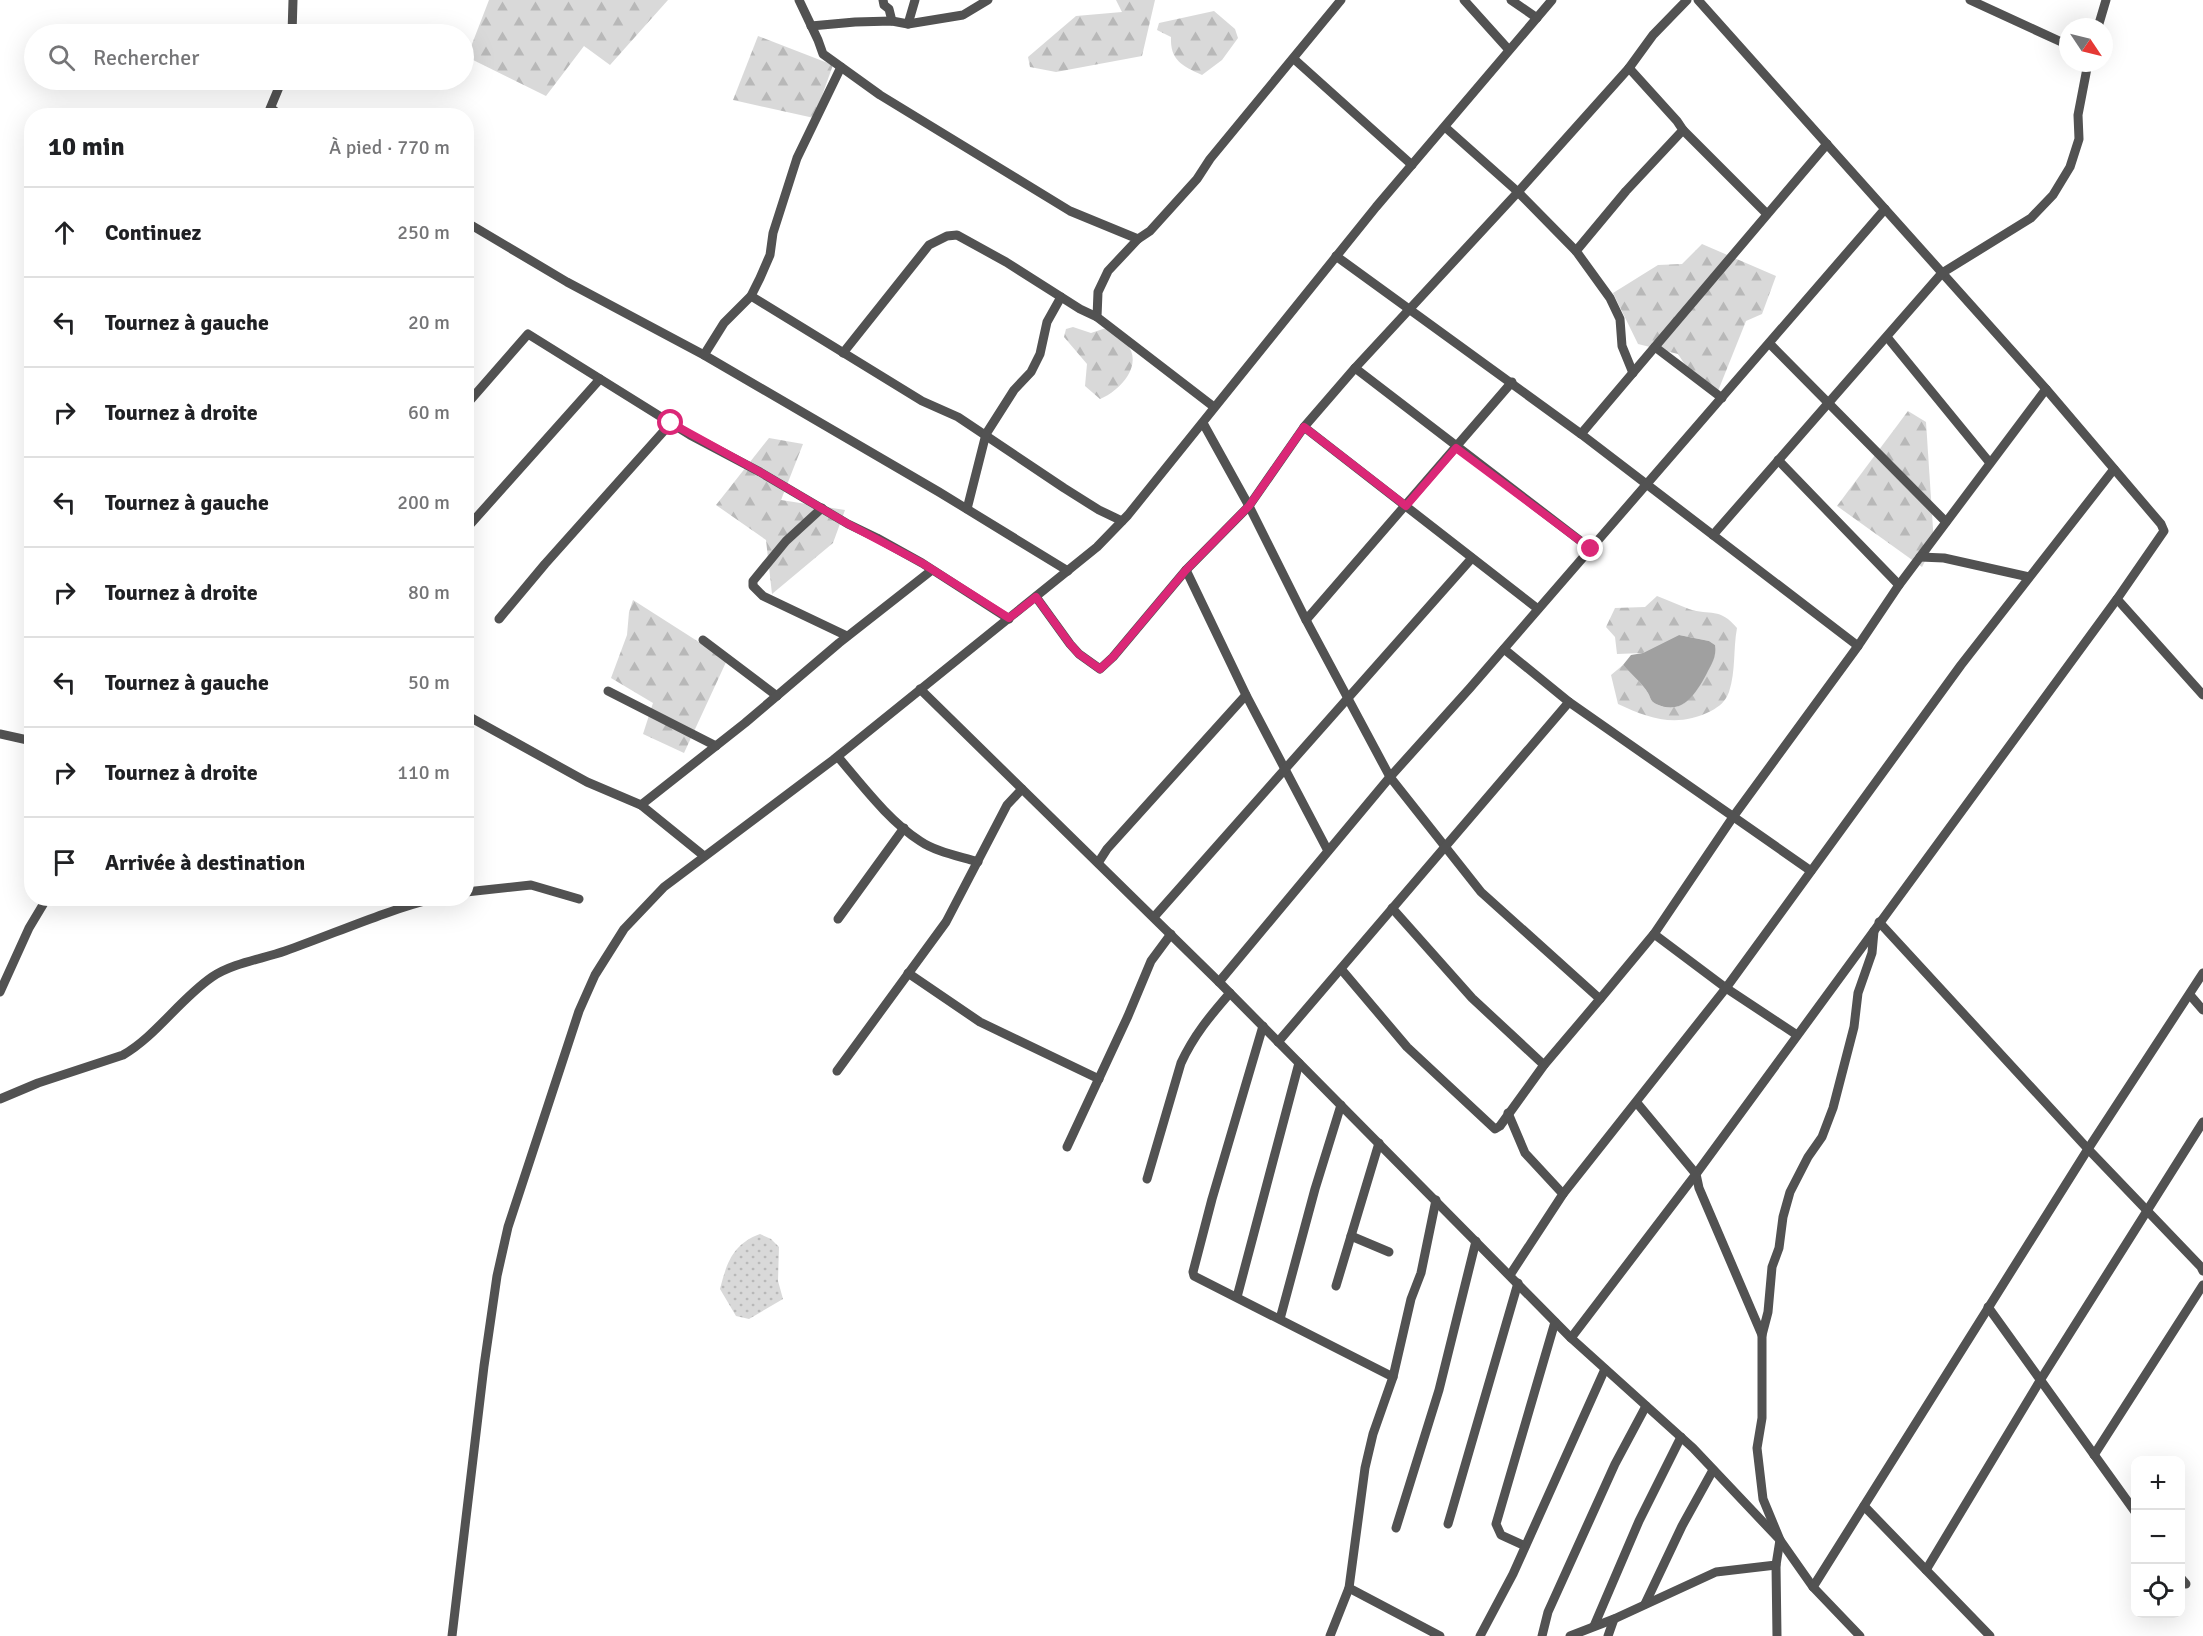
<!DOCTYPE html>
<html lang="fr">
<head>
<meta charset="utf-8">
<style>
	body { margin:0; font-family:Signika,sans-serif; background:#f6f6f6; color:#202124 }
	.controls { position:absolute; right:18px; bottom:18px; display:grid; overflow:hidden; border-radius:12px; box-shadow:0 6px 24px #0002 }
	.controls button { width:54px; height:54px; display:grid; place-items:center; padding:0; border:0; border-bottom:2px solid #e0e0e0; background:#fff; color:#202124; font:30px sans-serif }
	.compass { position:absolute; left:2059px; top:18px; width:54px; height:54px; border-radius:50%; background:#fff; box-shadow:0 6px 24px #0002; rotate:125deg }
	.stop { position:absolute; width:18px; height:18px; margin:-14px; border:4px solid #db2777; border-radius:50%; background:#fff }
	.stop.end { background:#db2777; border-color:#fff; box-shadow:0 2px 6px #0008 }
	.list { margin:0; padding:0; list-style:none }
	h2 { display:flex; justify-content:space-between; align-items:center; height:78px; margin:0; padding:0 24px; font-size:26px }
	h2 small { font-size:20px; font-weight:400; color:#757577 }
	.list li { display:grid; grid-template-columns:39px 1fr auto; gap:18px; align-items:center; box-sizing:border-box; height:90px; padding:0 24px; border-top:2px solid #e0e0e0 }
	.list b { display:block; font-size:22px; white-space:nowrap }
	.list em { font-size:20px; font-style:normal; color:#757577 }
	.icon { flex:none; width:33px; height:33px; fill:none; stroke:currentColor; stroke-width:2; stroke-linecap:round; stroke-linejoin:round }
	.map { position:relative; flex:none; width:2203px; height:1636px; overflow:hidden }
	.search { position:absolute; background:#fff; box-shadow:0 6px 24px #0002; left:24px; top:24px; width:450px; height:66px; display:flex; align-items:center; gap:15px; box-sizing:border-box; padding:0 21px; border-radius:33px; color:#757577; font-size:22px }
	.panel { position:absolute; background:#fff; box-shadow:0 6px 24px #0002; left:24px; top:108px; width:450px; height:798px; border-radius:24px }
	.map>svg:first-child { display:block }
	.grass { fill:url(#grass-dots) }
	.forest { fill:url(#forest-firs) }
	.water { fill:#a0a0a0 }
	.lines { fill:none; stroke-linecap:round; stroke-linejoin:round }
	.street { stroke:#525252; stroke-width:9 }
	.route { stroke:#db2777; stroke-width:8 }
</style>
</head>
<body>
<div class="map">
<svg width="2203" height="1636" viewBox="0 0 2203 1636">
	<defs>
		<pattern id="grass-dots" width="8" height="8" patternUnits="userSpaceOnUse" patternTransform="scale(1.5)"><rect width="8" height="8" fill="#d9d9d9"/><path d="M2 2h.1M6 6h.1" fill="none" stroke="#b8b8b8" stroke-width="1.8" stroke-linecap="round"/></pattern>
		<pattern id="forest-firs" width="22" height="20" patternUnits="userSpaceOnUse" patternTransform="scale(1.5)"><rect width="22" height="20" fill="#d9d9d9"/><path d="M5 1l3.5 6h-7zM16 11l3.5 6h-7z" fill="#b8b8b8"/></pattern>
	</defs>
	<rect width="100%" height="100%" fill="#fff"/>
	<path class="grass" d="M760,1234L771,1239L779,1247L778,1281L783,1299L749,1319L736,1316L720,1289C727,1262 733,1244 760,1234Z"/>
	<g class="forest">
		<polygon points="489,0 668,0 610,65 584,46 546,96 467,57"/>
		<polygon points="1116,0 1155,0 1142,56 1056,72 1030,67 1028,57 1076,16 1122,12"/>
		<path d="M1214,11L1235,29L1238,38L1222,60L1202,75C1182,66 1170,60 1171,37L1157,30L1159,23Z"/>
		<polygon points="758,36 833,65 814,118 733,100"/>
		<polygon points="1702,244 1776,276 1762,314 1746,321 1718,391 1691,374 1678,354 1638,344 1613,293 1658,265 1682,264"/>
		<path d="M1073,327L1091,333L1106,328C1112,333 1121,337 1126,343C1145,364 1120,391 1100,399L1085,386L1087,364L1064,337L1066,329Z"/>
		<polygon points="1908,411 1926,422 1934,544 1922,567 1837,506"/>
		<polygon points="769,438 803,444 781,500 845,510 833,543 772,594 766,540 716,505"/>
		<path d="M1657,596C1668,600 1678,605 1689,609C1710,616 1720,607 1737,628C1733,649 1736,671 1729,692C1725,702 1720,706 1711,711C1677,728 1650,719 1618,704L1611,675L1623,665C1631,674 1642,683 1648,693C1651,698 1650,701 1656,704C1681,716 1695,695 1705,675C1711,665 1716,657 1715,645L1709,641L1679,635L1643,653L1617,654L1615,637L1606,627L1615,608L1645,607Z"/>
		<polygon points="633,600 727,660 684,753 643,734 653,703 611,678 627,635 629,612"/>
	</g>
	<path class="water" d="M1679,635L1709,641L1715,645C1717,657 1711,665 1706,675C1695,695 1682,716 1656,704C1650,701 1651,698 1648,693C1642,683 1631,674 1623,665L1631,655L1643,653Z"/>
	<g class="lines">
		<g class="street">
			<polyline points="799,0 818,40 823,54 880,95 1070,211 1138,239 1108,271 1098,292 1097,317 1214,407"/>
			<polyline points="883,0 884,5 889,9 892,21"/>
			<polyline points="1464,0 1509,50"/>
			<polyline points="1511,0 1537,18"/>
			<polyline points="1698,0 2046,389 2161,524 2164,531 2117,599 1696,1174 1699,1188 1762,1335"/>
			<polyline points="1970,0 2068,45"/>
			<polyline points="908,24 915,0"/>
			<polyline points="811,26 855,22 892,21 908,24 963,15 988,0"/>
			<polyline points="2098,27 2106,0"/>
			<polyline points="292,34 293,0"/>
			<polyline points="1294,59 1412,165"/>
			<polyline points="271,108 281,116"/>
			<polyline points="267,116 282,80"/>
			<polyline points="1445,127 1518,192 1576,251"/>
			<polyline points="1683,130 1767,214"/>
			<polyline points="466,222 567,282 704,355 939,492 1068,571"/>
			<polyline points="1138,239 1150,231 1197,179 1210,159 1341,0"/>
			<polyline points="1336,256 1581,434 1858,646"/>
			<polyline points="751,296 922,401 958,417 1064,488 1099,510 1122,521"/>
			<polyline points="1887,337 1990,463"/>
			<polyline points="1770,344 1946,522"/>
			<polyline points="1655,347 1722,398"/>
			<polyline points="843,353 929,245 947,236 957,235 1006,262 1080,309 1097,317"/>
			<polyline points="704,355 724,323 751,296 760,278 770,255 773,233 797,158 841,67"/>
			<polyline points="1355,368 1591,549"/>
			<polyline points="1633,373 1622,346 1620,319 1610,298 1576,251 1626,191 1683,130 1677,121 1629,68 1653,35 1687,0"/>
			<polyline points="466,405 528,334 690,435 760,472 848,524 877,538 922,563 1009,619"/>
			<polyline points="1203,423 1249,506 1306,620 1390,777 1481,892 1600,999 1654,934 1733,817 1858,646 1899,585 2046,389"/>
			<polyline points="1304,427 1538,609"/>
			<polyline points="1581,434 1827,144"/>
			<polyline points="1778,460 1899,585"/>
			<polyline points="822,508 786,541 753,581 753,586 763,596 847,636"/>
			<polyline points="967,509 986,434 1014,390 1031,372 1040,354 1047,322 1061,297"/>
			<polyline points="466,529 600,379"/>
			<polyline points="1713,535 1942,273 2031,218 2053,195 2070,167 2079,139 2078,115 2088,63"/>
			<polyline points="1920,557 1944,558 2029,577"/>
			<polyline points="1186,570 1246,695 1328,851"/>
			<polyline points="1036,597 1070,644 1079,654 1100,669 1113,657 1186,570 1249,506 1304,427 1355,368 1518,192 1629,68"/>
			<polyline points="2117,599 2203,695"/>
			<polyline points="499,619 545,564 671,423"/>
			<polyline points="1306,620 1512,382"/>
			<polyline points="703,640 777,696"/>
			<polyline points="1504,649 1569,702 1811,871"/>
			<polyline points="920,689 1219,982 1571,1338 1693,1448 1780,1540 1813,1587 1860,1636"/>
			<polyline points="608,691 716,746"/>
			<polyline points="466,715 587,782 641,805"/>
			<polyline points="0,734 32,741"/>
			<path d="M838,757C863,786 888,820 920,841C936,852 959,856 978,862"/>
			<polyline points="704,856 641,805 745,723 839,643 932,570"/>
			<polyline points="1098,863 1107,849 1246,695"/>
			<polyline points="466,892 531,885 579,899"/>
			<polyline points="1392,908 1472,998 1544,1065"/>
			<polyline points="1154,917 1472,558"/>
			<polyline points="838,919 904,828"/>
			<polyline points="1879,922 2088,1149 2201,1267 2203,1271"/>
			<polyline points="1654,934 1726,988 1797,1035"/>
			<polyline points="1341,969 1407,1047 1495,1129 1500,1126 1544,1065 1600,999"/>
			<polyline points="908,973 980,1022 1099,1079"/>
			<polyline points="1219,982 1390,777 1470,688 1885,209"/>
			<polyline points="0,992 29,928 47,898"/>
			<polyline points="2190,995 2203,1010"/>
			<polyline points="1263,1026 1212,1199 1193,1272 1194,1276 1393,1377"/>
			<polyline points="1278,1042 1569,702"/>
			<polyline points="837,1071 946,922 1007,805 1022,789"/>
			<path d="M0,1099L38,1083L123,1055C156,1036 179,1000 212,977C233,963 262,959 285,951C336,933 384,911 436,898"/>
			<polyline points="1508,1113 1525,1153 1563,1194 1510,1275"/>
			<polyline points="1067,1147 1128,1016 1151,961 1171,934"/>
			<path d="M1147,1179L1181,1063C1194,1035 1210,1016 1230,993"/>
			<polyline points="1563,1194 1726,988 1961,665 2114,469"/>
			<polyline points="1351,1236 1389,1252"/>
			<polyline points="1336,1286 1379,1143"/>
			<polyline points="1237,1297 1299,1063"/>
			<polyline points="1988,1307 2136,1513"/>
			<polyline points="1280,1319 1315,1189 1341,1105"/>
			<polyline points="1571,1338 1696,1174 1637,1103"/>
			<polyline points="2094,1455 2203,1285"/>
			<polyline points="1864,1506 1990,1636"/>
			<polyline points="1448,1524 1518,1283"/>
			<polyline points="1396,1528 1439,1390 1476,1241"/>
			<polyline points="1525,1546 1501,1535 1496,1524 1555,1322"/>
			<polyline points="1926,1570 2041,1379 2203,1122"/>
			<polyline points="2180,1577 2186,1584"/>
			<polyline points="1813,1587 2088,1149 2203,973"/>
			<polyline points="1349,1588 1440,1636"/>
			<polyline points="1645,1604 1682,1526 1713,1470"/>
			<polyline points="1594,1626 1639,1521 1681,1437"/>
			<polyline points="452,1636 484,1366 497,1276 508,1227 579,1011 595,975 624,929 664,887 833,760 1097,547 1128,515 1376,207 1552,0"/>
			<polyline points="1330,1636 1349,1588 1365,1468 1373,1434 1393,1377 1411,1299 1421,1273 1436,1200"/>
			<polyline points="1480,1636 1513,1574 1605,1369"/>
			<polyline points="1542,1636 1548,1612 1615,1464 1646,1406"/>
			<polyline points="1570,1636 1614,1619 1716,1572 1776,1565"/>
			<polyline points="1608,1636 1614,1619"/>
			<polyline points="1777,1636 1776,1565 1780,1540 1763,1499 1757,1448 1762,1418 1762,1335 1768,1312 1772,1267 1779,1248 1783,1217 1790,1192 1808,1157 1822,1137 1833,1108 1854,1027 1858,993 1872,953 1874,931"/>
		</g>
	</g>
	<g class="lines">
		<polyline class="route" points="671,423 760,472 848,524 922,563 1009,618 1036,597 1070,644 1079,654 1100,669 1113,657 1186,570 1249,506 1304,427 1406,506 1456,448 1591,549"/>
	</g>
</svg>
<div class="controls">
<button>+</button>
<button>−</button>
<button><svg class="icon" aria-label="locate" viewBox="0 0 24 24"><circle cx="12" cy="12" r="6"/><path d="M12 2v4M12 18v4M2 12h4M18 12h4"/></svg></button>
</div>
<svg class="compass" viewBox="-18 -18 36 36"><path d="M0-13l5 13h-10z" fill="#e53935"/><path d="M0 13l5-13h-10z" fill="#757577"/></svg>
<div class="stop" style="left:671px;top:423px"></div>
<div class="stop end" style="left:1591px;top:549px"></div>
<div class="search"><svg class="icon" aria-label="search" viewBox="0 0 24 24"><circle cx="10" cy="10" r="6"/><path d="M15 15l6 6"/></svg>Rechercher</div>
<section class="panel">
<h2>10 min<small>À pied · 770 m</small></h2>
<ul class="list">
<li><svg class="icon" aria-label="ahead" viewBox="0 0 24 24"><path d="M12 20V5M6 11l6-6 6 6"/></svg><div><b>Continuez</b></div><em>250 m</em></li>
<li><svg class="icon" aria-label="left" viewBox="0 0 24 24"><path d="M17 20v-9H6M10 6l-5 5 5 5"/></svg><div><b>Tournez à gauche</b></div><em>20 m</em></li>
<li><svg class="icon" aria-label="right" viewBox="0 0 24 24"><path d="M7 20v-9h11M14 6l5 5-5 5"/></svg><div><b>Tournez à droite</b></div><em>60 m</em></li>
<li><svg class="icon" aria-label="left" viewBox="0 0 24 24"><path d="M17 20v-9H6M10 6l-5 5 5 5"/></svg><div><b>Tournez à gauche</b></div><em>200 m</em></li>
<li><svg class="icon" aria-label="right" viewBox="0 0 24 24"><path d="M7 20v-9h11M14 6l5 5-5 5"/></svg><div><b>Tournez à droite</b></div><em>80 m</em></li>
<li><svg class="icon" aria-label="left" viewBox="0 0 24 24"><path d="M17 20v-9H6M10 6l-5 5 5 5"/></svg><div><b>Tournez à gauche</b></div><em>50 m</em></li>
<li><svg class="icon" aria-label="right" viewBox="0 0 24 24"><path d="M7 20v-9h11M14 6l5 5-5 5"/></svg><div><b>Tournez à droite</b></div><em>110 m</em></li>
<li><svg class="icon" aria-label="arrive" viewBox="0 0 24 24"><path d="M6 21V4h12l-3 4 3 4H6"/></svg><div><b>Arrivée à destination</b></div></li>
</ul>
</section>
</div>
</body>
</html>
